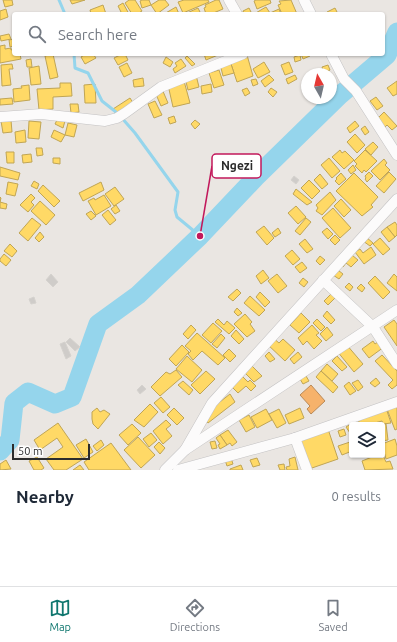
<!DOCTYPE html>
<html lang="en">
<head>
<meta charset="utf-8">
<style>
	body { margin:0; font-family:Ubuntu,sans-serif; background:#f6f6f7; color:#1f2937 }
	.controls { position:absolute; right:12px; bottom:12px; display:grid; overflow:hidden; border-radius:4px; box-shadow:0 1px 3px #0004 }
	.controls button { width:36px; height:36px; display:grid; place-items:center; padding:0; border:0; border-bottom:1px solid #e0e1e3; background:#fff; color:#1f2937; font:20px sans-serif }
	.compass { position:absolute; left:301px; top:68px; width:36px; height:36px; border-radius:50%; background:#fff; box-shadow:0 1px 3px #0004; rotate:352deg }
	.scale { position:absolute; left:12px; bottom:10px; width:78px; box-sizing:border-box; padding-left:4px; border:2px solid #2c2c2c; border-top:0; font-size:11px; line-height:14px; white-space:nowrap; color:#2c2c2c; -webkit-text-stroke:3px #fff; paint-order:stroke }
	.list { margin:0; padding:0; list-style:none }
	h2 { display:flex; justify-content:space-between; align-items:center; height:52px; margin:0; padding:0 16px; font-size:17px }
	h2 small { font-size:13px; font-weight:400; color:#747a83 }
	.icon { flex:none; width:22px; height:22px; fill:none; stroke:currentColor; stroke-width:2; stroke-linecap:round; stroke-linejoin:round }
	.map { position:relative; flex:none; width:397px; height:470px; overflow:hidden }
	.search { position:absolute; background:#fff; box-shadow:0 1px 3px #0004; left:12px; right:12px; top:12px; height:44px; display:flex; align-items:center; gap:10px; box-sizing:border-box; padding:0 14px; border-radius:4px; color:#747a83; font-size:15px }
	.sheet { height:116px; background:#fff }
	nav { display:flex; justify-content:space-around; align-items:center; box-sizing:border-box; height:56px; border-top:1px solid #e0e1e3; background:#fff; font-size:11px; color:#747a83 }
	nav a { display:grid; justify-items:center; gap:2px }
	nav .on { color:#0f766e }
	.map>svg:first-child { display:block }
	.homes { fill:#ffd966; stroke:#c0a555 }
	.health { fill:#f6b26b; stroke:#b98a58 }
	.lines { fill:none; stroke-linecap:round; stroke-linejoin:round }
	.stream { stroke:#95d5ec; stroke-width:3 }
	.river { stroke:#95d5ec; stroke-width:19 }
	.building { fill:#cfccc9; stroke:#d5d2ce }
	.minor-casing { stroke:#c3c2c3; stroke-width:11 }
	.minor { stroke:#fcfbfb; stroke-width:10 }
	.leader { fill:none; stroke:#c2185b; stroke-width:1.5 }
	.callout-dot { fill:#c2185b; stroke:#fff; stroke-width:1.5 }
	.callout { fill:#fff; stroke:#c2185b; stroke-width:1.5 }
	.callout-label { font-size:12px; text-anchor:middle; font-weight:bold; fill:#2c2c2c }
</style>
</head>
<body>
<div class="map">
<svg width="397" height="470" viewBox="0 0 397 470">
	<rect width="100%" height="100%" fill="#eae6e2"/>
	<g class="homes">
		<polygon points="3,0 12,0 13,5 5,7"/>
		<polygon points="70,0 85,0 72,4"/>
		<polygon points="129,0 135,0 142,11 137,14 132,14 125,3"/>
		<polygon points="142,0 149,0 151,5 142,8 140,1"/>
		<polygon points="159,0 165,0 169,5 157,14 151,5"/>
		<polygon points="184,0 208,0 209,2 183,13 178,2"/>
		<polygon points="216,0 219,0 223,9 211,14 208,13 206,14 204,8 206,7 205,5"/>
		<polygon points="256,0 270,0 271,3 257,9 254,1"/>
		<polygon points="291,0 297,14 282,14 278,5 281,4 279,1"/>
		<polygon points="123,3 129,14 122,14 118,6"/>
		<polygon points="103,5 106,14 91,14 90,10"/>
		<polygon points="176,7 179,14 164,14"/>
		<polygon points="266,7 270,13 268,14 254,14"/>
		<polygon points="198,8 201,14 187,14 187,13"/>
		<polygon points="249,8 252,14 244,14 243,11"/>
		<polygon points="335,8 338,14 329,14 327,12"/>
		<polygon points="6,9 8,17 0,20 0,11"/>
		<polygon points="279,9 281,14 271,14 270,13"/>
		<polygon points="9,34 11,39 1,41 0,36"/>
		<polygon points="14,39 14,46 10,47 9,40"/>
		<polygon points="5,45 5,49 11,48 11,50 14,49 14,54 20,54 21,59 0,63 0,46"/>
		<polygon points="53,54 58,77 50,79 45,56"/>
		<polygon points="86,54 93,54 96,58 85,64 81,57"/>
		<polygon points="122,54 125,54 128,60 118,65 114,58"/>
		<polygon points="204,54 218,54 218,55 206,60"/>
		<polygon points="301,54 309,54 310,56 303,59"/>
		<polygon points="247,55 253,76 237,82 230,61"/>
		<polygon points="300,55 301,60 295,62 294,57"/>
		<polygon points="187,56 195,64 192,66 185,58"/>
		<polygon points="166,57 173,62 170,67 163,63"/>
		<polygon points="31,59 32,67 27,67 26,60"/>
		<polygon points="181,59 186,66 175,73 173,69 177,66 175,63"/>
		<polygon points="230,61 234,73 223,76 220,64"/>
		<polygon points="264,62 270,72 258,78 253,69"/>
		<polygon points="289,62 293,72 285,75 281,65"/>
		<polygon points="127,63 132,73 124,77 119,67"/>
		<polygon points="12,64 13,69 9,69 11,85 2,86 1,65"/>
		<polygon points="328,65 330,70 324,73 322,67"/>
		<polygon points="39,66 41,84 31,85 29,68"/>
		<polygon points="219,70 224,85 214,88 209,73"/>
		<polygon points="196,75 199,87 188,90 185,78"/>
		<polygon points="269,75 274,80 265,87 261,81"/>
		<polygon points="295,75 297,79 288,84 286,79"/>
		<polygon points="143,78 144,86 134,87 133,80"/>
		<polygon points="256,79 258,84 253,86 251,80"/>
		<polygon points="184,81 190,103 173,107 168,85"/>
		<polygon points="397,81 397,94 393,96 387,88"/>
		<polygon points="60,83 71,83 72,96 53,97 53,109 39,110 37,89 60,88"/>
		<polygon points="95,84 96,103 85,103 84,85"/>
		<polygon points="211,84 212,92 202,94 201,86"/>
		<polygon points="29,85 30,100 14,102 13,89 22,88 21,86"/>
		<polygon points="247,88 250,93 245,96 242,90"/>
		<polygon points="271,88 277,92 273,97 268,92"/>
		<polygon points="162,89 168,103 161,106 155,92"/>
		<polygon points="376,97 383,106 377,110 370,101"/>
		<polygon points="12,98 13,104 0,105 0,99"/>
		<polygon points="130,98 135,106 118,117 113,109"/>
		<polygon points="155,101 162,115 154,118 148,104"/>
		<polygon points="70,104 78,104 79,112 71,113"/>
		<polygon points="384,112 397,126 392,130 387,125 385,127 377,119"/>
		<polygon points="174,116 176,122 170,124 168,118"/>
		<polygon points="58,118 65,121 63,128 55,124"/>
		<polygon points="11,120 12,132 3,133 1,121"/>
		<polygon points="195,120 200,124 195,129 191,124"/>
		<polygon points="29,121 41,122 39,139 28,138"/>
		<polygon points="355,121 359,126 350,133 347,128"/>
		<polygon points="68,123 77,125 74,137 65,135"/>
		<polygon points="365,126 369,132 365,135 361,129"/>
		<polygon points="25,130 26,142 16,143 15,132"/>
		<polygon points="54,130 65,135 61,142 51,137"/>
		<polygon points="355,134 365,145 357,153 347,142"/>
		<polygon points="373,142 378,147 371,155 365,149"/>
		<polygon points="36,148 42,148 43,155 37,156"/>
		<polygon points="340,150 342,153 345,151 354,160 344,169 332,157"/>
		<polygon points="365,150 377,161 366,172 364,170 362,173 355,166 357,164 354,161"/>
		<polygon points="6,152 14,152 14,163 7,163"/>
		<polygon points="31,154 32,162 23,163 22,155"/>
		<polygon points="53,158 60,158 60,164 53,163"/>
		<polygon points="329,158 340,171 332,178 321,165"/>
		<polygon points="384,159 387,163 385,165 390,170 380,180 371,171"/>
		<polygon points="353,165 356,170 351,174 348,170"/>
		<polygon points="0,167 20,173 18,180 0,176"/>
		<polygon points="369,172 373,176 367,182 365,179 366,178 365,176"/>
		<polygon points="389,172 396,179 384,193 376,186"/>
		<polygon points="341,173 346,179 339,185 335,181 337,179 336,178"/>
		<polygon points="354,173 378,197 371,205 373,207 362,216 336,191"/>
		<polygon points="320,174 328,184 322,189 314,180"/>
		<polygon points="309,180 320,191 312,199 301,188"/>
		<polygon points="34,181 39,184 37,189 31,186"/>
		<polygon points="8,182 18,184 15,196 6,194"/>
		<polygon points="101,182 104,190 83,201 79,193"/>
		<polygon points="43,185 60,201 54,207 38,191"/>
		<polygon points="115,187 124,199 114,206 105,194"/>
		<polygon points="296,189 312,202 307,205 293,194"/>
		<polygon points="330,192 336,200 322,215 316,211 318,208 316,205"/>
		<polygon points="31,194 35,198 31,202 34,205 28,212 20,205"/>
		<polygon points="104,195 111,206 96,215 88,201 94,198 95,200"/>
		<polygon points="0,197 1,198 0,202 7,204 6,209 0,208"/>
		<polygon points="341,199 351,210 344,217 334,206"/>
		<polygon points="40,201 55,215 46,225 31,211"/>
		<polygon points="116,205 120,211 115,214 111,209"/>
		<polygon points="296,206 306,217 298,224 288,213"/>
		<polygon points="333,208 351,228 340,238 322,218"/>
		<polygon points="108,210 116,220 110,225 102,215"/>
		<polygon points="91,211 96,216 91,220 86,214"/>
		<polygon points="32,218 41,225 28,241 19,233"/>
		<polygon points="306,218 311,222 300,235 295,231"/>
		<polygon points="395,222 397,225 397,235 395,237 387,227"/>
		<polygon points="264,226 274,238 267,245 256,232"/>
		<polygon points="387,227 395,237 389,242 381,232"/>
		<polygon points="278,228 281,233 275,237 272,233"/>
		<polygon points="327,228 333,234 328,239 322,232"/>
		<polygon points="40,232 44,237 39,242 35,238"/>
		<polygon points="335,235 340,240 335,245 330,240"/>
		<polygon points="366,237 373,243 370,246 363,241"/>
		<polygon points="380,238 390,249 383,255 373,244"/>
		<polygon points="305,239 313,249 307,253 299,244"/>
		<polygon points="10,244 17,251 12,257 4,251"/>
		<polygon points="371,247 376,255 364,264 355,252 360,249 363,253"/>
		<polygon points="292,250 300,259 293,265 285,256"/>
		<polygon points="347,251 358,260 351,267 346,263 343,267 338,263"/>
		<polygon points="4,254 11,260 6,266 0,261 0,259"/>
		<polygon points="320,256 325,260 320,265 316,261"/>
		<polygon points="302,262 307,268 300,273 295,267"/>
		<polygon points="334,267 343,274 339,279 330,273"/>
		<polygon points="263,270 269,278 261,284 256,276"/>
		<polygon points="277,274 287,286 278,293 268,281"/>
		<polygon points="394,274 397,277 397,291 387,283"/>
		<polygon points="375,276 390,292 383,299 368,283"/>
		<polygon points="303,278 308,282 304,287 299,283"/>
		<polygon points="349,283 353,287 350,291 345,287"/>
		<polygon points="361,284 365,288 362,292 357,288"/>
		<polygon points="237,289 241,293 233,301 228,297"/>
		<polygon points="260,292 270,302 265,307 256,297"/>
		<polygon points="331,294 335,298 328,305 324,301"/>
		<polygon points="250,296 265,310 259,316 244,303"/>
		<polygon points="237,308 242,313 238,316 234,312"/>
		<polygon points="327,311 335,320 331,324 323,316"/>
		<polygon points="301,313 310,322 299,333 290,325"/>
		<polygon points="245,314 252,322 250,324 255,331 247,337 234,324"/>
		<polygon points="218,319 224,325 227,321 235,328 229,334 215,322"/>
		<polygon points="317,319 325,327 321,331 313,323"/>
		<polygon points="394,320 397,324 397,346 384,327"/>
		<polygon points="213,323 222,331 211,343 202,335"/>
		<polygon points="191,325 196,330 188,339 183,334"/>
		<polygon points="312,325 319,333 316,335 322,341 314,349 307,341 303,345 298,338"/>
		<polygon points="327,327 333,335 326,341 320,334"/>
		<polygon points="236,330 244,339 239,344 231,336"/>
		<polygon points="197,333 225,358 218,365 202,351 193,360 188,354 191,351 185,346"/>
		<polygon points="221,334 225,338 217,348 212,344"/>
		<polygon points="272,337 279,343 283,339 295,350 285,361 266,343"/>
		<polygon points="373,341 375,344 379,341 384,347 369,358 362,349"/>
		<polygon points="346,344 363,364 354,372 337,351"/>
		<polygon points="182,345 189,352 176,366 169,359"/>
		<polygon points="229,349 236,356 230,362 223,355"/>
		<polygon points="269,352 275,359 270,362 265,356"/>
		<polygon points="298,352 302,357 294,364 290,359"/>
		<polygon points="382,355 397,371 397,385 392,389 388,385 393,380 375,361"/>
		<polygon points="187,356 202,370 192,382 176,369"/>
		<polygon points="337,356 347,367 342,371 332,361"/>
		<polygon points="327,364 338,374 332,381 321,371"/>
		<polygon points="252,366 262,376 254,382 245,373"/>
		<polygon points="176,370 182,377 160,396 151,387 166,372 170,374"/>
		<polygon points="206,371 215,379 200,394 191,385"/>
		<polygon points="321,371 338,387 333,393 316,377"/>
		<polygon points="241,375 248,382 250,380 256,386 251,391 246,386 238,393 231,386"/>
		<polygon points="306,376 309,381 303,384 300,379"/>
		<polygon points="376,378 380,383 375,387 370,383"/>
		<polygon points="358,380 363,387 358,391 352,383"/>
		<polygon points="183,381 193,390 189,395 178,385"/>
		<polygon points="349,382 356,391 350,395 344,386"/>
		<polygon points="230,394 235,402 208,423 202,416"/>
		<polygon points="161,397 170,407 163,413 154,403"/>
		<polygon points="150,404 158,412 144,427 134,420"/>
		<polygon points="397,405 397,429 395,430 387,409"/>
		<polygon points="97,408 100,412 104,410 110,414 98,429 93,424 92,419 92,412"/>
		<polygon points="174,408 184,418 177,425 167,415"/>
		<polygon points="300,408 304,418 289,424 285,415"/>
		<polygon points="386,408 391,423 383,424 382,421 371,424 371,425 360,425 358,419"/>
		<polygon points="266,409 272,420 257,428 251,417"/>
		<polygon points="279,409 286,423 277,428 269,414"/>
		<polygon points="249,415 255,427 246,432 239,420"/>
		<polygon points="166,420 171,425 166,429 172,436 163,444 153,431"/>
		<polygon points="355,421 357,425 352,425 352,436 346,427"/>
		<polygon points="58,423 83,459 66,470 54,470 46,459 63,447 57,438 40,450 34,440"/>
		<polygon points="382,423 383,424 386,424 388,440 382,441 382,425 373,425"/>
		<polygon points="132,424 141,433 128,445 119,435"/>
		<polygon points="328,429 338,459 309,469 299,438"/>
		<polygon points="344,429 346,435 340,437 338,431"/>
		<polygon points="228,430 237,442 232,446 230,443 227,445 220,435"/>
		<polygon points="151,433 157,440 149,447 143,439"/>
		<polygon points="220,435 227,445 220,449 218,445 220,444 216,438"/>
		<polygon points="138,437 155,455 141,468 124,450"/>
		<polygon points="86,439 93,452 84,458 76,445"/>
		<polygon points="395,439 397,446 397,455 386,459 382,444"/>
		<polygon points="101,440 104,445 97,451 93,446"/>
		<polygon points="215,441 217,448 212,449 210,442"/>
		<polygon points="159,442 165,448 160,454 154,447"/>
		<polygon points="350,442 352,451 342,455 338,446"/>
		<polygon points="111,443 131,470 89,470 84,462"/>
		<polygon points="382,453 386,462 390,461 393,469 365,470 362,461 377,455 382,455"/>
		<polygon points="37,457 44,468 41,470 34,470 29,461"/>
		<polygon points="295,457 298,470 287,470 286,467 290,466 289,459"/>
		<polygon points="231,458 233,464 227,466 225,460"/>
		<polygon points="257,458 260,465 253,467 250,460"/>
		<polygon points="6,460 11,469 0,470 0,464"/>
		<polygon points="284,464 285,470 280,470 278,465"/>
		<polygon points="80,465 84,470 73,470"/>
		<polygon points="241,465 243,470 230,470 230,469"/>
	</g>
	<polygon class="health" points="311,385 325,401 311,414 307,409 310,406 300,395"/>
	<g class="lines">
		<g class="stream">
			<polyline points="59,0 65,14"/>
			<polyline points="74,54 75,68 88,73 102,101 116,112"/>
			<polyline points="121,117 135,133 178,192 175,210 177,217 200,236"/>
		</g>
		<polyline class="river" points="0,451 10,440 14,403 28,392 55,404 72,397 98,324 138,295 200,236 256,177 340,95 387,55 397,32"/>
	</g>
	<g class="building">
		<polygon points="294,176 299,180 296,184 291,180"/>
		<polygon points="51,274 58,282 53,287 46,280"/>
		<polygon points="34,297 36,303 31,304 29,299"/>
		<polygon points="70,338 80,347 75,351 66,342"/>
		<polygon points="65,342 71,356 66,359 60,344"/>
		<polygon points="142,385 146,389 140,394 137,390"/>
	</g>
	<g class="lines">
		<g class="minor-casing">
			<g id="minor">
				<polyline points="229,0 237,14"/>
				<polyline points="304,0 311,14"/>
				<polyline points="331,54 344,79 356,91 397,155"/>
				<polyline points="0,117 41,114 105,121 117,118 125,113 161,87 243,54"/>
				<polyline points="323,280 373,327 397,364"/>
				<polyline points="295,438 307,470"/>
				<polyline points="185,450 212,403 397,199"/>
				<polyline points="165,470 185,450 397,310"/>
				<polyline points="178,470 295,438 397,402"/>
			</g>
		</g>
		<use href="#minor" class="minor"/>
	</g>
	<path class="leader" d="M200 236L212 166"/>
	<circle class="callout-dot" cx="200" cy="236" r="4"/>
	<rect class="callout" x="212" y="154" width="49" height="24" rx="4"/>
	<g class="callout-label">
		<text x="237" y="170">Ngezi</text>
	</g>
</svg>
<div class="controls">
<button><svg class="icon" aria-label="layers" viewBox="0 0 24 24"><path d="M12 4l9 5-9 5-9-5zM3 14l9 5 9-5"/></svg></button>
</div>
<svg class="compass" viewBox="-18 -18 36 36"><path d="M0-13l5 13h-10z" fill="#e53935"/><path d="M0 13l5-13h-10z" fill="#747a83"/></svg>
<div class="scale">50 m</div>
<div class="search"><svg class="icon" aria-label="search" viewBox="0 0 24 24"><circle cx="10" cy="10" r="6"/><path d="M15 15l6 6"/></svg>Search here</div>
</div>
<section class="sheet">
<h2>Nearby<small>0 results</small></h2>
<ul class="list">
</ul>
</section>
<nav>
<a class="on"><svg class="icon" aria-label="map" viewBox="0 0 24 24"><path d="M3 6l6-2 6 2 6-2v14l-6 2-6-2-6 2zM9 4v14M15 6v14"/></svg>Map</a>
<a><svg class="icon" aria-label="directions" viewBox="0 0 24 24"><path d="M12 3l9 9-9 9-9-9zM9 14v-3h6M13 9l2 2-2 2"/></svg>Directions</a>
<a><svg class="icon" aria-label="saved" viewBox="0 0 24 24"><path d="M7 4h10v16l-5-4-5 4z"/></svg>Saved</a>
</nav>
</body>
</html>
